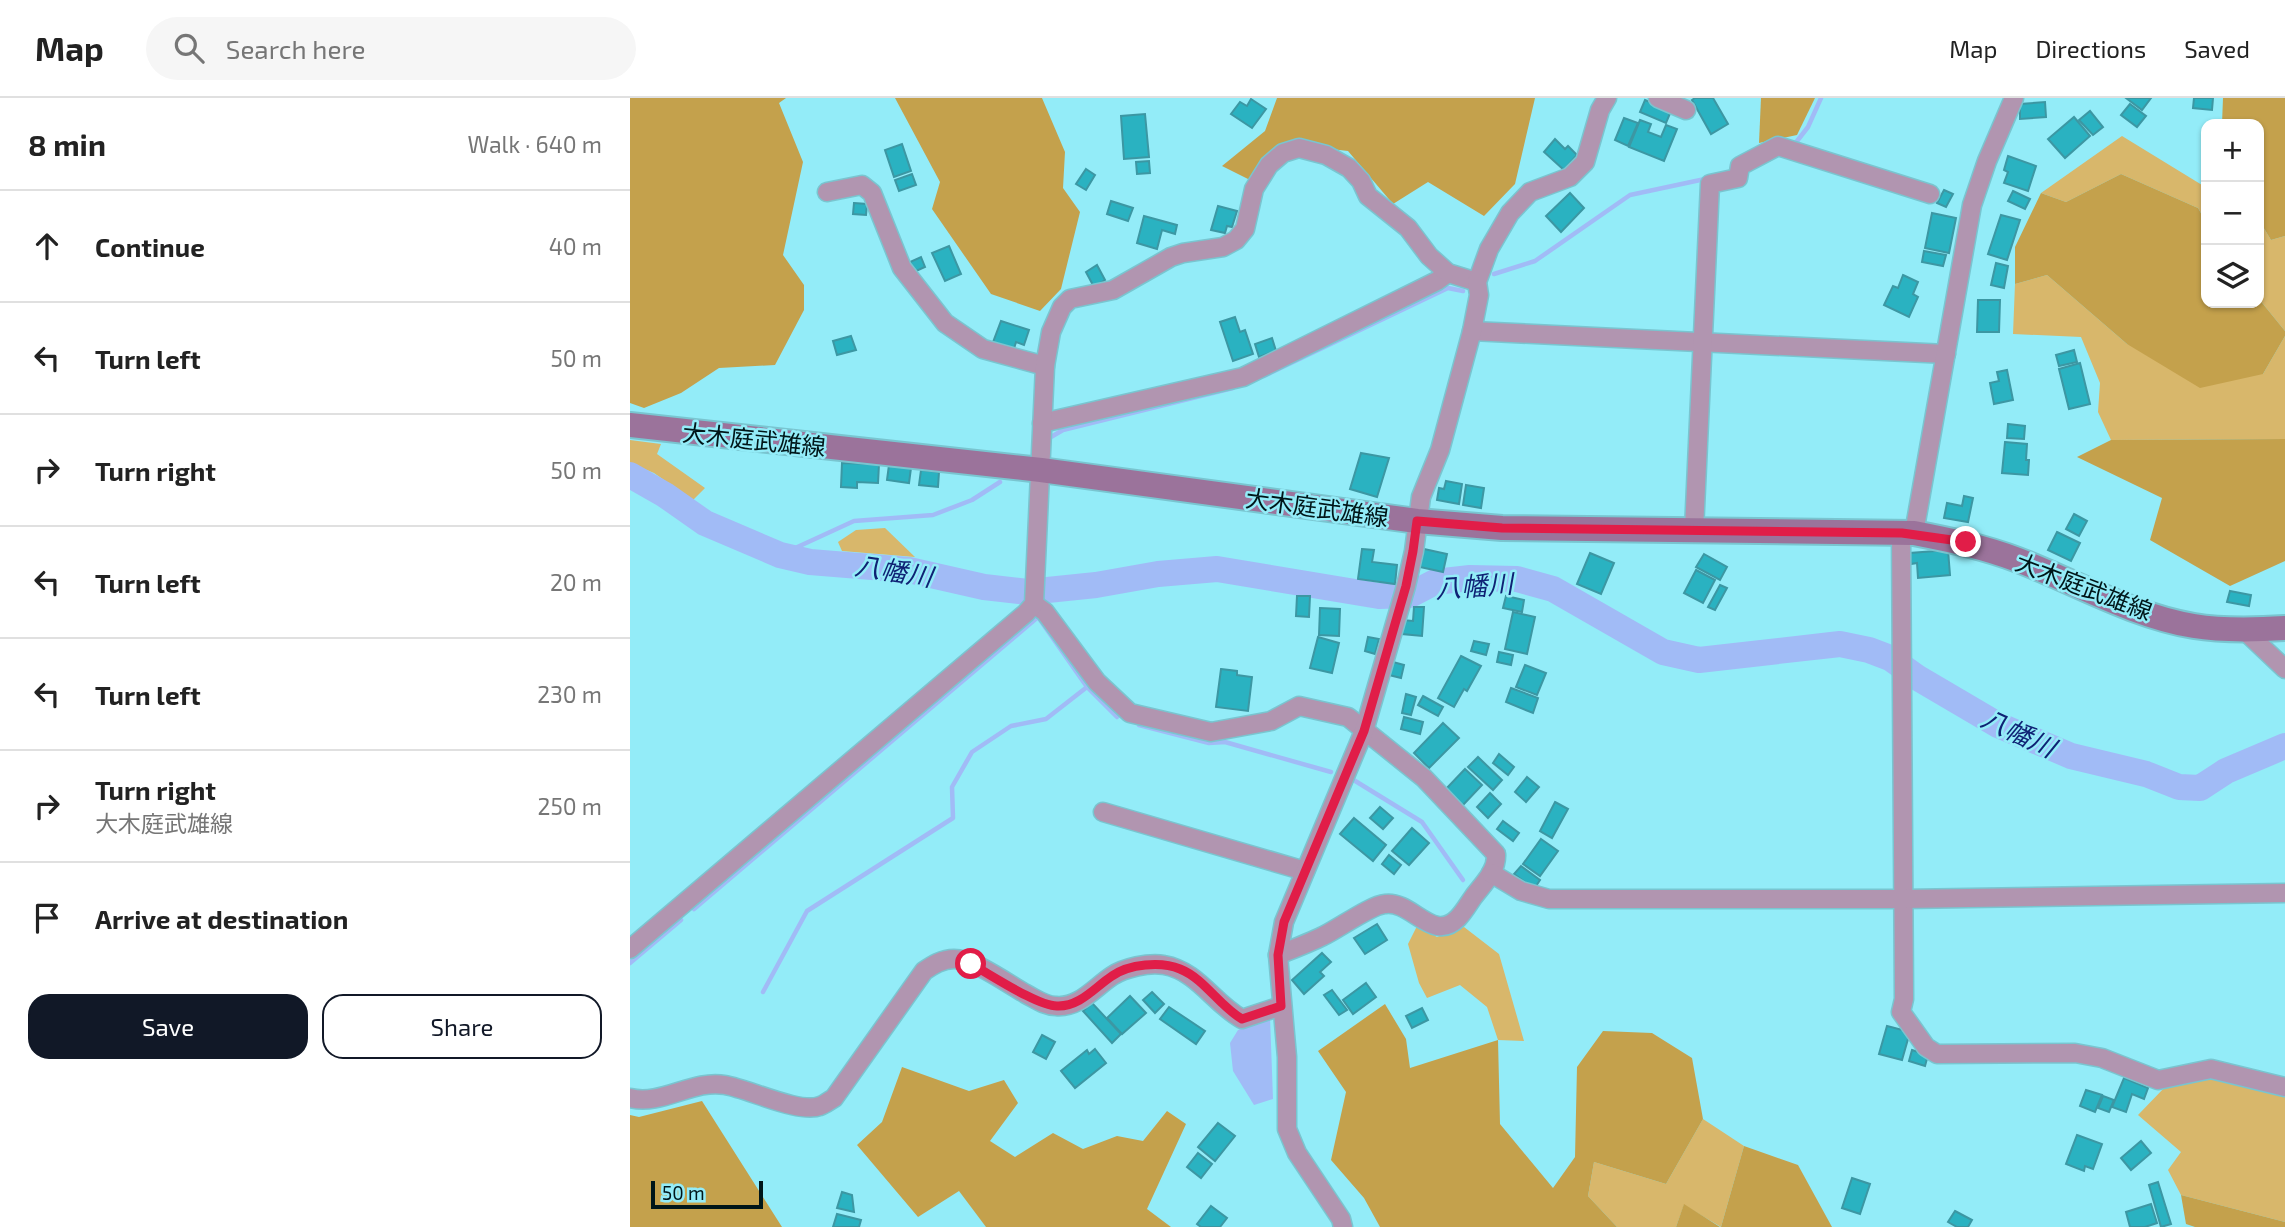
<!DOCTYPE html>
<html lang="en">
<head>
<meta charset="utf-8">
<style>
	body { margin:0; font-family:"Exo 2","Noto Sans JP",sans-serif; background:#f6f6f6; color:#222 }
	.controls { position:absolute; right:21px; top:21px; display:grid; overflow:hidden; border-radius:14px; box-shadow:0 2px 5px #0004 }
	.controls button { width:63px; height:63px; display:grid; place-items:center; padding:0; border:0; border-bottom:2px solid #e0e0e0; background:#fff; color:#222; font:35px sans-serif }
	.scale { position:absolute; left:21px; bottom:18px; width:112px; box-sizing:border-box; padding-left:7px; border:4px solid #001619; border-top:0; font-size:19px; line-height:24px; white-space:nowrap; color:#001619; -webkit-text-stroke:5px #93ecf8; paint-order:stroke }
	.stop { position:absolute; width:21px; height:21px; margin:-16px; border:5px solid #e11d48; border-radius:50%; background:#fff }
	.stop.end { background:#e11d48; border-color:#fff; box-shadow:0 2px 7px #0008 }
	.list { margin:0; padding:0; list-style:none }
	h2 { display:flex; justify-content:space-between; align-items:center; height:91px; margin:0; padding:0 28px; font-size:30px }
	h2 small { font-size:23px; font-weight:400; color:#767676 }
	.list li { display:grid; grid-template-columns:46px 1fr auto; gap:21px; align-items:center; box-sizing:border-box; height:112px; padding:0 28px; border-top:2px solid #e0e0e0 }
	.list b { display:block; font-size:26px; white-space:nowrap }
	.list p { margin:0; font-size:23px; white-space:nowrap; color:#767676 }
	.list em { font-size:23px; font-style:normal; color:#767676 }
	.actions { display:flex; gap:14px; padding:21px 28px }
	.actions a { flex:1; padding:16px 0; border:2px solid #111827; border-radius:21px; text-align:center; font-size:24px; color:#111827 }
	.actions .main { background:#111827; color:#fff }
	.icon { flex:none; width:38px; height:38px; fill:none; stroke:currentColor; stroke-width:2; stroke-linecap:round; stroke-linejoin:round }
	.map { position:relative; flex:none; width:1655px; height:1129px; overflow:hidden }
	header { display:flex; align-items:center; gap:42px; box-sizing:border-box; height:98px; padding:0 35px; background:#fff; border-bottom:2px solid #e0e0e0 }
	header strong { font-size:33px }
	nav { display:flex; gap:38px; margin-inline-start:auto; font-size:24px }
	.search { width:490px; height:63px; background:#f6f6f6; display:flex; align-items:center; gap:18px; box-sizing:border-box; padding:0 24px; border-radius:38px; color:#767676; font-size:26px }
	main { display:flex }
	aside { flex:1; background:#fff }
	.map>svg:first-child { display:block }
	.green { fill:#d8b76b }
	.forest { fill:#c4a14c }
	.water { fill:#a1bbf6 }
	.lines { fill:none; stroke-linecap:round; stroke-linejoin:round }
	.stream { stroke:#a1bbf6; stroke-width:4.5 }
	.river { stroke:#a1bbf6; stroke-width:26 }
	.building { fill:#2ab2c1; stroke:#3c97a3; stroke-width:2 }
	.minor-casing { stroke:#79c5d0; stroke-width:21 }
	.secondary-casing { stroke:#79c5d0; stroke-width:28 }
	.minor { stroke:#b195b0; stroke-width:18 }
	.secondary { stroke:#9b739b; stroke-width:24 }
	.route { stroke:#e11d48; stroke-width:9 }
	.labels { text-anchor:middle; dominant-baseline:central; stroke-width:5; stroke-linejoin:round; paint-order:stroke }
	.street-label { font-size:24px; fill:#001619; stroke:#93ecf8 }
	.water-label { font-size:26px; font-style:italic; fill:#0f2274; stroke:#93ecf8 }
</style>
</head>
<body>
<header>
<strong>Map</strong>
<div class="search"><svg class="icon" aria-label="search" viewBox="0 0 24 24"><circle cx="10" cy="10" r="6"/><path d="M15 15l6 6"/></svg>Search here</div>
<nav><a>Map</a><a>Directions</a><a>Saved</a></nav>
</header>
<main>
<aside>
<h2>8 min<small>Walk · 640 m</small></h2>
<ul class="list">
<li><svg class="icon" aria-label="ahead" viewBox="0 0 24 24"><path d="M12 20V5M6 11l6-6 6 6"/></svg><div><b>Continue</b></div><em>40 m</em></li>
<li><svg class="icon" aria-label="left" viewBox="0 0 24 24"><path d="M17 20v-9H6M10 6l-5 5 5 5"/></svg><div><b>Turn left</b></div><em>50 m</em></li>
<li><svg class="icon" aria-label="right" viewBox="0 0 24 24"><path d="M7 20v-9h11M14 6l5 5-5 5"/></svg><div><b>Turn right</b></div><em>50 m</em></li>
<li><svg class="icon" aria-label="left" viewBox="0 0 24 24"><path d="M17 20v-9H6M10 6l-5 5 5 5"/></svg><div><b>Turn left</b></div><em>20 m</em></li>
<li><svg class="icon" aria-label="left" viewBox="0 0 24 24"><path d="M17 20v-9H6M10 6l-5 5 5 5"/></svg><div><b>Turn left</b></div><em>230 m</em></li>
<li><svg class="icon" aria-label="right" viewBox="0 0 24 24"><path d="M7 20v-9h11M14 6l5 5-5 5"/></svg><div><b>Turn right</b><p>大木庭武雄線</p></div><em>250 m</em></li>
<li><svg class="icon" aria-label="arrive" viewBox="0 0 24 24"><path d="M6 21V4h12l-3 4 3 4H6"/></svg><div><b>Arrive at destination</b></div></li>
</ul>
<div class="actions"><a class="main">Save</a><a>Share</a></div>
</aside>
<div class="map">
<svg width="1655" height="1129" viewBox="0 0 1655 1129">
	<rect width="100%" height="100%" fill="#93ecf8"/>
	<g class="green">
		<polygon points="1492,38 1572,87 1576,83 1576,124 1568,110 1491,76 1436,104 1411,95"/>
		<polygon points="1629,122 1641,142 1655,138 1655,233 1629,201"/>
		<polygon points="1417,177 1497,246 1633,276 1655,238 1655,341 1481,342 1468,314 1470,285 1451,239 1383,236 1385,186"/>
		<polygon points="0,342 31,346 27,356 75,390 63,402 24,375 0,365"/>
		<polygon points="255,430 285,459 212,453 208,444 226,432"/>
		<polygon points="787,828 807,839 834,829 869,856 894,943 868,942 857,909 830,887 797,900 789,885 778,846"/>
		<polygon points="1579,974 1655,994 1655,1124 1551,1097 1538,1072 1551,1054 1508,1017 1536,988"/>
		<polygon points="1073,1021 1114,1048 1091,1129 1054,1107 1046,1129 987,1129 958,1098 964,1064 1036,1086"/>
	</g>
	<g class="forest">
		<polygon points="0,0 156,0 149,5 173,64 153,157 174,187 174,212 145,267 89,270 51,295 14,310 0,305"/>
		<polygon points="265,0 412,0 435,54 433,90 450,114 431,191 410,213 361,196 302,111 310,84"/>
		<polygon points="647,0 905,0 885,86 854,118 798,84 763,106 718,53 659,46 620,82 592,68 635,33"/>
		<polygon points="1131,0 1185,0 1167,37 1129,45"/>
		<polygon points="1593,0 1655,0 1655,138 1641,142 1629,122 1629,26 1592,26"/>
		<polygon points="1491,76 1568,110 1576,124 1576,205 1629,205 1629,201 1655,233 1655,238 1633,276 1570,290 1497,246 1417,177 1385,186 1385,149 1411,95 1436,104"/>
		<polygon points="1655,341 1655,463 1600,488 1520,442 1532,400 1447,359 1481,342"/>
		<polygon points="755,906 776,941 780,970 868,942 870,1026 923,1090 945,1059 947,969 973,933 1022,935 1062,960 1073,1021 1036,1086 964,1064 958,1098 987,1129 750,1129 734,1100 701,1062 716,994 688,953"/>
		<polygon points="272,969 339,993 374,982 388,1005 360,1043 385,1059 423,1035 453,1051 487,1038 513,1043 537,1013 556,1026 517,1111 541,1129 356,1129 329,1093 288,1119 227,1047 252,1024"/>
		<polygon points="72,1003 152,1129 0,1129 0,1017 9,1019"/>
		<polygon points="1114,1048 1168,1067 1202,1129 1249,1129 1091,1129"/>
		<polygon points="1551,1097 1655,1124 1655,1129 1565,1129 1556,1126"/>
		<polygon points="1054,1106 1090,1129 1046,1129"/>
	</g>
	<polygon class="water" points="640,919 643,1001 624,1007 603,973 600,945 608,932"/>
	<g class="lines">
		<g class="stream">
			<polyline points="1164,47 1178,29 1191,0"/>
			<polyline points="864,176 905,163 1000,97 1075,81"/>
			<polyline points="634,278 818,190 833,193"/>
			<polyline points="421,339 433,332 603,290"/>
			<polyline points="150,457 224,423 303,417 342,402 370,384"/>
			<polyline points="509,627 579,645 595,644 701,674"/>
			<polyline points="722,681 792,724 833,782"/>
			<polyline points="64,811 408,519 457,589 487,619"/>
			<polyline points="0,865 51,822"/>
			<polyline points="133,894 177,813 323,720 322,689 342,654 381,628 416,621 457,589"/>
		</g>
		<polyline class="river" points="0,377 35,397 75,425 150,457 180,464 279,472 354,489 398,494 466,487 528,476 587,471 749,498 780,497 805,484 840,480 887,481 923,491 1033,554 1069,562 1210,546 1239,552 1260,560 1288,580 1368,627 1441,658 1516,676 1549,689 1570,690 1596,673 1655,648"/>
	</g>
	<g class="building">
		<polygon points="1065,0 1083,0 1098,26 1081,36 1062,2"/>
		<polygon points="1496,0 1521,0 1512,12"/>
		<polygon points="1564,0 1583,0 1582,12 1563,10"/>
		<polygon points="621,1 636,11 622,30 601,16 610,4 617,8"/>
		<polygon points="1015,2 1041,13 1036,25 1010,14"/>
		<polygon points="1415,4 1416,19 1390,21 1390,6"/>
		<polygon points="1500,6 1516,18 1507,29 1491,17"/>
		<polygon points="1460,13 1473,29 1463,37 1449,22"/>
		<polygon points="515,16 519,59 494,61 491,18"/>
		<polygon points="1444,19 1460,38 1435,60 1418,41"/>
		<polygon points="994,20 1008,25 998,48 985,42"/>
		<polygon points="1010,22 1021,26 1018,34 1031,39 1036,27 1047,31 1034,63 999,49"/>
		<polygon points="925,41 935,51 938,48 947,57 934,72 914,54"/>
		<polygon points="272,46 281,73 264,79 255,52"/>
		<polygon points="1378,58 1406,68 1398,93 1374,85 1378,74 1374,72"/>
		<polygon points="519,63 520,75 507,76 506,64"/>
		<polygon points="456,71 465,77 456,92 446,86"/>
		<polygon points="282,76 286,87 269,93 265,82"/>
		<polygon points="1314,92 1323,96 1316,109 1307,105"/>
		<polygon points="1383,93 1400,101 1395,111 1378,103"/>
		<polygon points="940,95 954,110 931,134 916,118"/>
		<polygon points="481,103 503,110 498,123 477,116"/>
		<polygon points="224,105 237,106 236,117 223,116"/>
		<polygon points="588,108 607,113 602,129 597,128 595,135 581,132"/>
		<polygon points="1302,115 1326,120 1319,155 1295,150"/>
		<polygon points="1371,117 1390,122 1377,162 1358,156"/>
		<polygon points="514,118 547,127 545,136 532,132 527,151 507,145"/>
		<polygon points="319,148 331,176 315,183 302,155"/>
		<polygon points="1294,153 1316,157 1313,168 1292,164"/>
		<polygon points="291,159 295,169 284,174 280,164"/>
		<polygon points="1366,165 1378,168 1374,190 1361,187"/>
		<polygon points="467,167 475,182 464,189 456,174"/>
		<polygon points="1273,177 1288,184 1283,196 1288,199 1279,219 1254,207 1263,188 1268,190"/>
		<polygon points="1348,202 1370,202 1369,234 1347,234"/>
		<polygon points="605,219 610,234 615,232 623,256 603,263 590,224"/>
		<polygon points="371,223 399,232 394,247 386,244 383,254 362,247"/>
		<polygon points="221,238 226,252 207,257 203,243"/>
		<polygon points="642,240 646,253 629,259 625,246"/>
		<polygon points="1444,252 1447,264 1429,268 1426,257"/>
		<polygon points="1450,265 1460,306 1439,311 1429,271"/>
		<polygon points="1377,272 1383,302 1364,306 1360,285 1369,283 1367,274"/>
		<polygon points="1378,326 1395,328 1394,341 1377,340"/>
		<polygon points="1375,344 1397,346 1396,362 1399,362 1398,377 1372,375"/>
		<polygon points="731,355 759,360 747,399 720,391"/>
		<polygon points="212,365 249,366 248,385 227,384 227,390 211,389"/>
		<polygon points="259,367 281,370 279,385 257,382"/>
		<polygon points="291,372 309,374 308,389 289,387"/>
		<polygon points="816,383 832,386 829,406 807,402 809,390 814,391"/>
		<polygon points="836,387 854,390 851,410 833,407"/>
		<polygon points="1334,398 1343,400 1338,424 1314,420 1317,405 1332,408"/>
		<polygon points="1444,416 1457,423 1449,438 1436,431"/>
		<polygon points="1427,434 1450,445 1441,463 1418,452"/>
		<polygon points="732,451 744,452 742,464 767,467 765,486 728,481"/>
		<polygon points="794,451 817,456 813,474 790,469"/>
		<polygon points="1318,452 1320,477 1288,480 1287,465 1281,466 1280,455"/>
		<polygon points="960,455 984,465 971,496 947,486"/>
		<polygon points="1074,456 1097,469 1090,482 1066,469"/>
		<polygon points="1066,472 1085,482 1073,505 1054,495"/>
		<polygon points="1090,487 1097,490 1085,512 1078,509"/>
		<polygon points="1600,493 1621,497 1619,508 1597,504"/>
		<polygon points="667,498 680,498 679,519 666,518"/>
		<polygon points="876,498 894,502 892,514 873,510"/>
		<polygon points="784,509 794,509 792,538 772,536 773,522 783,523"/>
		<polygon points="690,510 710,511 709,538 689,537"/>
		<polygon points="883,514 905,519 897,556 875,551"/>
		<polygon points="688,539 709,545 702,575 680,570"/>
		<polygon points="738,539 749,541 745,556 735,553"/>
		<polygon points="844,543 859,546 856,557 841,553"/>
		<polygon points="869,554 883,557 881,567 867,564"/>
		<polygon points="831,558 851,568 837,593 834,591 824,609 808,600"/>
		<polygon points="763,564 774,567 771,580 759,577"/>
		<polygon points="895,567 916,575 907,597 886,589"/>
		<polygon points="591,571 607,573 607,577 622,579 618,613 586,609"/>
		<polygon points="881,590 908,600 903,615 876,604"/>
		<polygon points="776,596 786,599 781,617 772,615"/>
		<polygon points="793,598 813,609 808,618 788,607"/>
		<polygon points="774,619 793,624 790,636 771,631"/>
		<polygon points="813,625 829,640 799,670 784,655"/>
		<polygon points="869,656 884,669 878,677 863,665"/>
		<polygon points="848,659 872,682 863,692 838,669"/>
		<polygon points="835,671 852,687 832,708 815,692"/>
		<polygon points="897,679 909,689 896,704 885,694"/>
		<polygon points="860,695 871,706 858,720 847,709"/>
		<polygon points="925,704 938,711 922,740 910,733"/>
		<polygon points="750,709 763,720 753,731 740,720"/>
		<polygon points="724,720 756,747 743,763 710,736"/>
		<polygon points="873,723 889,735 883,743 867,731"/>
		<polygon points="782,730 799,745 779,767 762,753"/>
		<polygon points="911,741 928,753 910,778 893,766"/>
		<polygon points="759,757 771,767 764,776 752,766"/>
		<polygon points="891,768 910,782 904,791 884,776"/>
		<polygon points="747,826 757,842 735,856 724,840"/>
		<polygon points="692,855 701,864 690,874 694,878 674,896 662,882"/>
		<polygon points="736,885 746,899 723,916 713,902"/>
		<polygon points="702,892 717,912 709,917 694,897"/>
		<polygon points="522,894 534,906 525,915 513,902"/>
		<polygon points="500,898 516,915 492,936 477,920"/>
		<polygon points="462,905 491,936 482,945 453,913"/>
		<polygon points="539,909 575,933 566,946 530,921"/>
		<polygon points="792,910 798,922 782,930 776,918"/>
		<polygon points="1257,928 1280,934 1272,962 1249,956"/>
		<polygon points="412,937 425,944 416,961 403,954"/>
		<polygon points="465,951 476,965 445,990 431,973 457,952 459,956"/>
		<polygon points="1282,952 1298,957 1295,968 1279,963"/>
		<polygon points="1494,980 1518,990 1514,1001 1502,996 1496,1014 1482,1009"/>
		<polygon points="1456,992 1472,997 1465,1014 1450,1008"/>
		<polygon points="1473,998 1484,1002 1479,1014 1468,1010"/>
		<polygon points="588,1025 605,1038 585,1063 568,1049"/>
		<polygon points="1447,1037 1472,1046 1463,1071 1455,1068 1454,1073 1436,1066"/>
		<polygon points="1511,1043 1521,1055 1501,1072 1491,1060"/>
		<polygon points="568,1055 582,1066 571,1080 557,1069"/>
		<polygon points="1222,1080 1240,1086 1230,1116 1212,1110"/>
		<polygon points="1528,1084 1541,1126 1531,1129 1519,1087"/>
		<polygon points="212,1094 222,1097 224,1114 207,1110"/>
		<polygon points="1521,1106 1527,1125 1515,1129 1500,1129 1496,1114"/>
		<polygon points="581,1108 597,1120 590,1129 571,1129 567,1126"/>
		<polygon points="1325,1113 1342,1122 1338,1129 1327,1129 1318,1124"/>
		<polygon points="207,1116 231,1122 229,1129 203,1129"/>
	</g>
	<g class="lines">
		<g class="minor-casing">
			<g id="minor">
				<polyline points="1028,0 1056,12"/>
				<polyline points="197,94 232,87 242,95 272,170 315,225 353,251 415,268"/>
				<polyline points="842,233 1316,256"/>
				<polyline points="412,325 613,279 807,183 818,175"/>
				<polyline points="1064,432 1080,86 1108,80 1110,68 1148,48 1300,96"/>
				<polyline points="1271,435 1274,901 1271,914 1296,949 1307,956 1445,955 1472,960 1528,982 1581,971 1655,989"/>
				<polyline points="1284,435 1342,107 1357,63 1384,0"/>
				<path d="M404,506L415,514L467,584L500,615L581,634L641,623L669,608L718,619L794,680L866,756C867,773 854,785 844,798C839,805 834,814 828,820C803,846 782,802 755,806C741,807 708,831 693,838C679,845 663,851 648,857"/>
				<polyline points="1615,533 1655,571"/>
				<polyline points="473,714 675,773"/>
				<polyline points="861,775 891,793 919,801 1274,801 1655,795"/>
				<polyline points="0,851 396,515 404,506 415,268 421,234 432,209 440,201 483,192 541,159 553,155 593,149 606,142 615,131 624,91 639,67 653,55 669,50 696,57 719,70 731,83 738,98 778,130 799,158 818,175 847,184"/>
				<path d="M0,1000C32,1008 63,981 95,987C119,991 169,1016 190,1008C194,1007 199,1003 204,1000L294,873C303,867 312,861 324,861C344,861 378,886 396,896C406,901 415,908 426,908C449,910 464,890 482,878C494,870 519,864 534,867C568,873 583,905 612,921L651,908"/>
				<polyline points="713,1129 711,1121 667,1055 657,1031 657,959 648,857 654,824 734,633 776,488 784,453 791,399 810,352 842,233 849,197 847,184 859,151 880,115 900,94 940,79 955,64 970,12 977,0"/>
			</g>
		</g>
		<g class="secondary-casing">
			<path id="secondary" d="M0,327L411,372L787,423L872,430L1284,435C1320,442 1354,449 1388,462C1445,484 1503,518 1564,528C1594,533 1624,532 1655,530"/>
		</g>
		<use href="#minor" class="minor"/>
		<use href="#secondary" class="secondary"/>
	</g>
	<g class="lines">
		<path class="route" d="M341,866C360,876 407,908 427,908C450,909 465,889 482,878C499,866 531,863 550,871C575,881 589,908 612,921L651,908L648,857L654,824L734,633L776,488L783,453L787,423L872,430L1272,435L1336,444"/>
	</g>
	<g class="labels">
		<g class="street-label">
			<text transform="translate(124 341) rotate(6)">大木庭武雄線</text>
			<text transform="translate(687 409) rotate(8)">大木庭武雄線</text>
			<text transform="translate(1454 488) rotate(21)">大木庭武雄線</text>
		</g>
		<g class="water-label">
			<text transform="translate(264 472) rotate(9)">八幡川</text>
			<text transform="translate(844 487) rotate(-4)">八幡川</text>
			<text transform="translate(1389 634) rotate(25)">八幡川</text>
		</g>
	</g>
</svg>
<div class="controls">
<button>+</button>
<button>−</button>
<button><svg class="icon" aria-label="layers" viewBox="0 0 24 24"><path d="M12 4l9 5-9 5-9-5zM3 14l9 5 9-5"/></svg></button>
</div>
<div class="scale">50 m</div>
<div class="stop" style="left:341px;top:866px"></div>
<div class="stop end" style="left:1336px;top:444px"></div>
</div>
</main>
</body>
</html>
